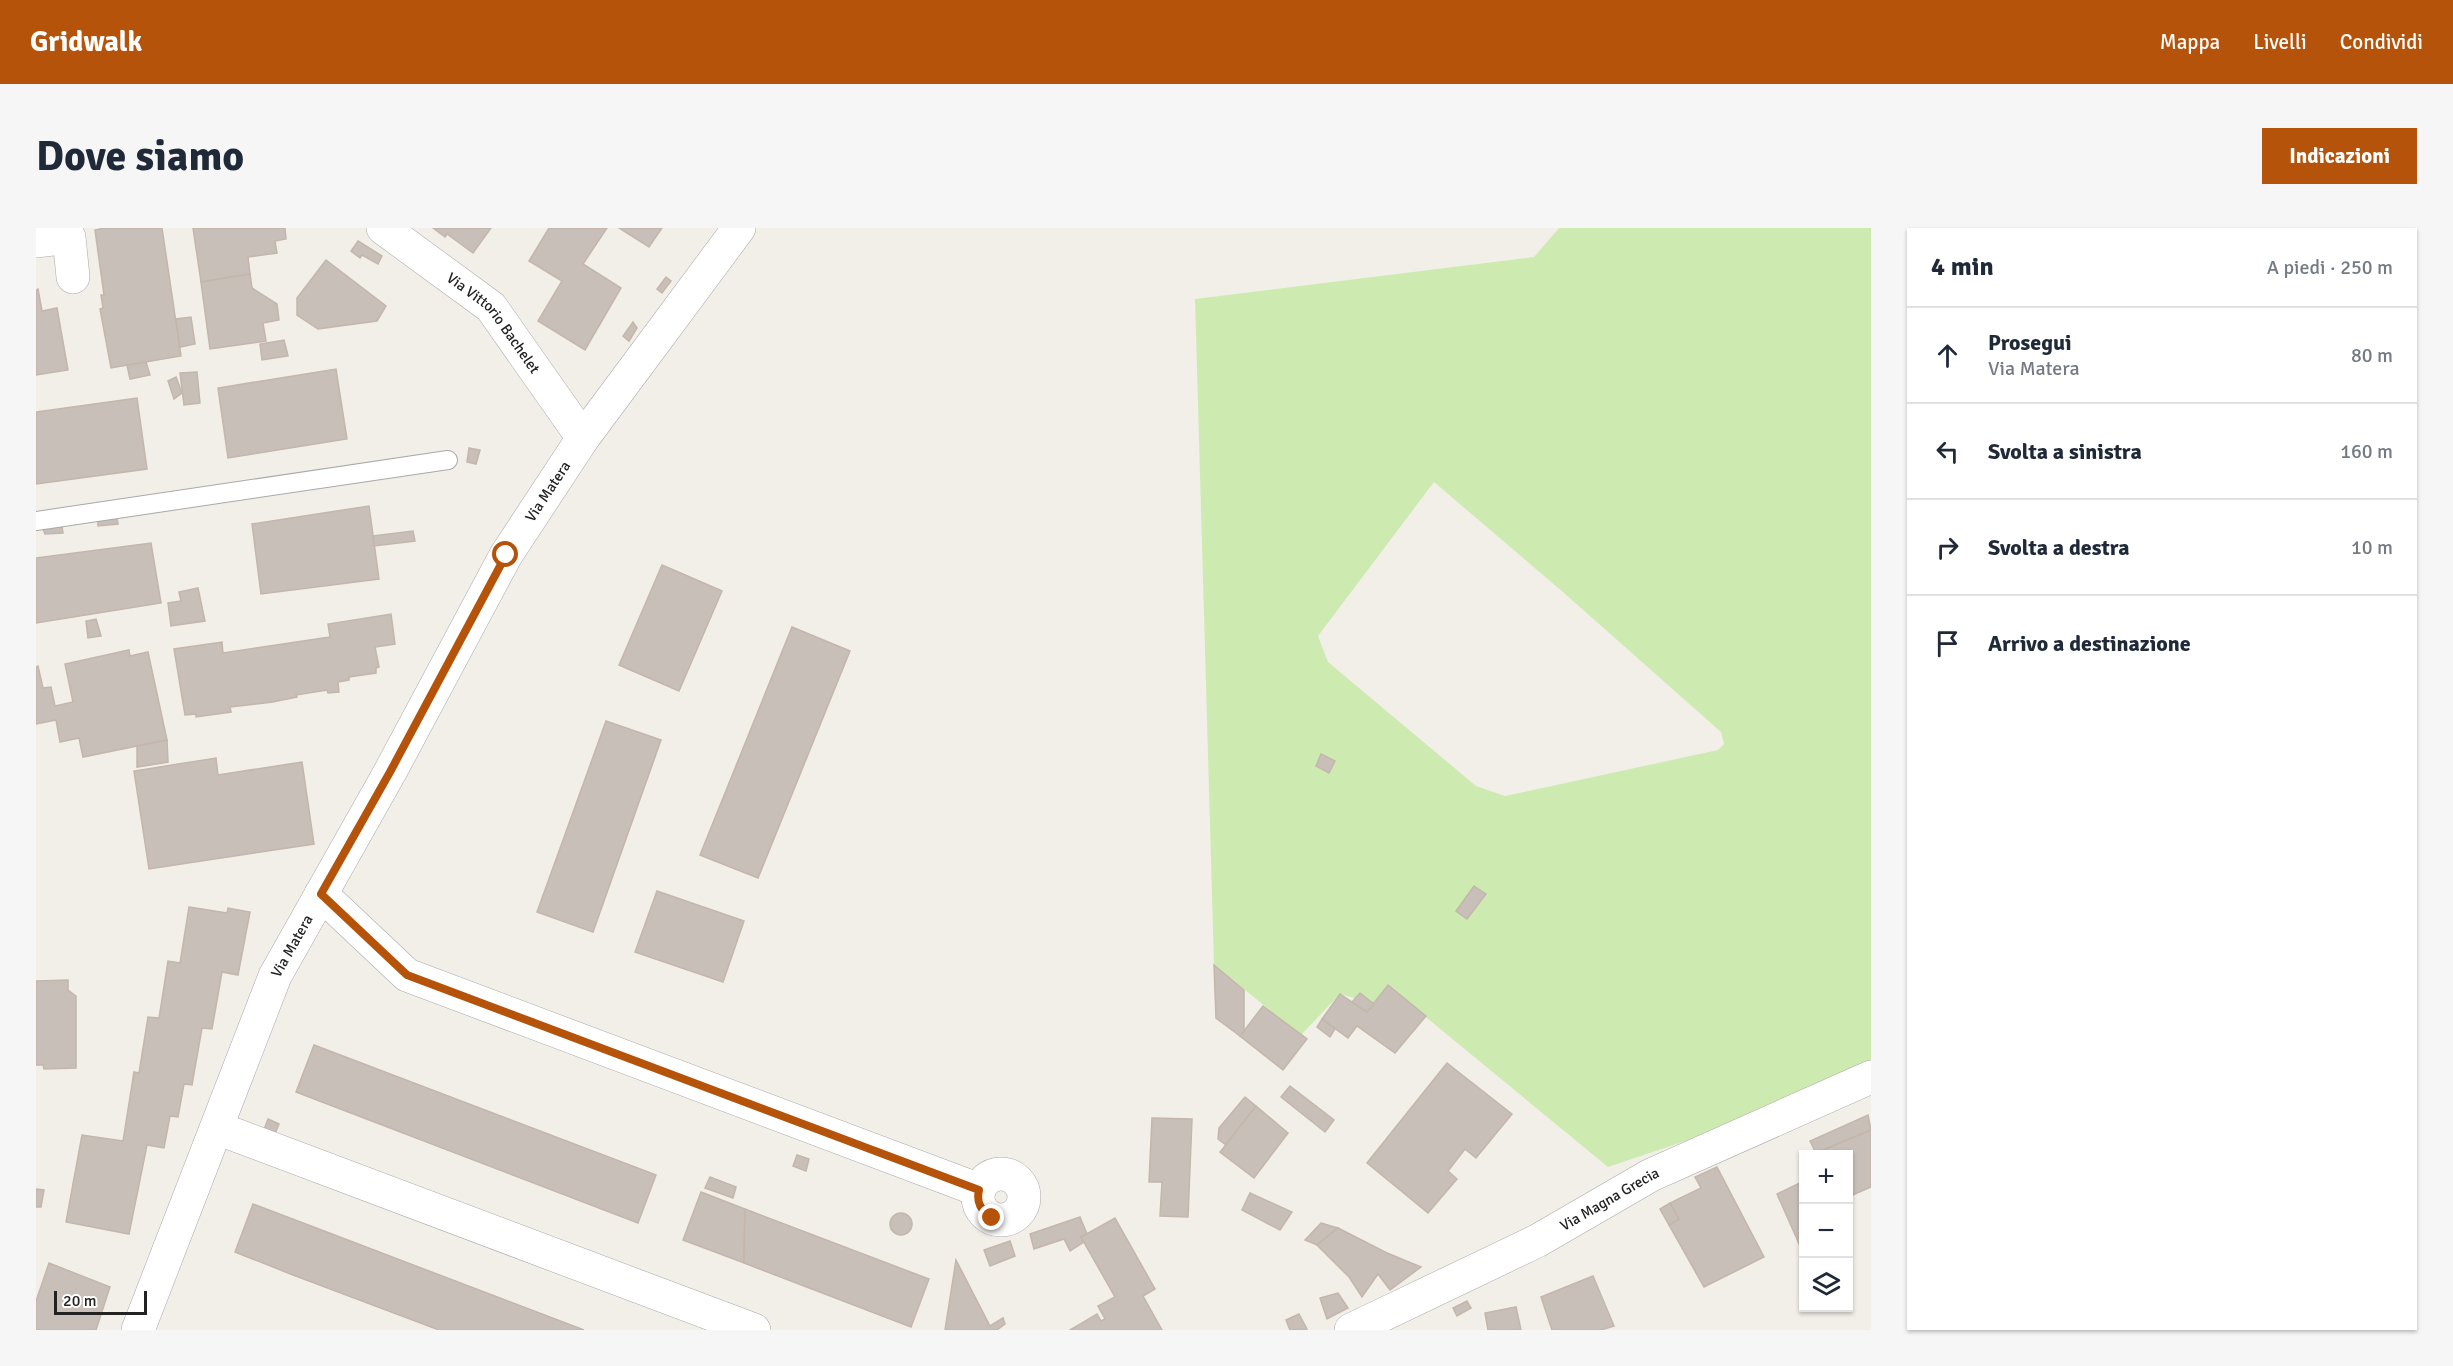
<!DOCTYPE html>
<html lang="it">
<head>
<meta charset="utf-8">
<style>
	body { margin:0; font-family:Signika,sans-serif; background:#f6f6f7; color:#1f2937 }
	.controls { position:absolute; right:18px; bottom:18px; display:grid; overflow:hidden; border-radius:0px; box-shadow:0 2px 4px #0004 }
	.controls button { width:54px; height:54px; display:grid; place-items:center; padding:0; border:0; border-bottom:2px solid #e0e1e3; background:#fff; color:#1f2937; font:30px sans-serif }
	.scale { position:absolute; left:18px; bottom:15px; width:93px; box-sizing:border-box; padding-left:6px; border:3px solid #222; border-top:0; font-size:16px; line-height:21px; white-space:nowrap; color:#222; -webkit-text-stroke:4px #fff; paint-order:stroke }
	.stop { position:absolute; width:18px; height:18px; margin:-14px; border:4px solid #b45309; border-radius:50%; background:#fff }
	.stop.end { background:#b45309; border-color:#fff; box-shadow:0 2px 6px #0008 }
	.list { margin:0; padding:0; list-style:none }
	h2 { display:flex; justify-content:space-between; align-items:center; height:78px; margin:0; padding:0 24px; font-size:26px }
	h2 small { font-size:20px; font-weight:400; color:#747a83 }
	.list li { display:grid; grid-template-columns:39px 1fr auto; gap:18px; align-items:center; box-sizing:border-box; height:96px; padding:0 24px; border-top:2px solid #e0e1e3 }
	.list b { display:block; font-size:22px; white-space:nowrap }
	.list p { margin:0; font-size:20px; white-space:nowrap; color:#747a83 }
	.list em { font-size:20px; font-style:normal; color:#747a83 }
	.icon { flex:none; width:33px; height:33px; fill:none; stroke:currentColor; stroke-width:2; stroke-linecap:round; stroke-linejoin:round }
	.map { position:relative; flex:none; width:1835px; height:1102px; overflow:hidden; border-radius:0px }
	header { display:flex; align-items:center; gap:36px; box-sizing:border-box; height:84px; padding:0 30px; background:#b45309; color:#fff }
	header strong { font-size:28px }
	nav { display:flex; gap:33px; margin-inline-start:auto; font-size:21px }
	.intro { display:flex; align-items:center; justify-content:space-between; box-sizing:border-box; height:144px; padding:0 36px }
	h1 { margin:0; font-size:42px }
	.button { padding:15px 27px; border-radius:0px; background:#b45309; color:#fff; font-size:21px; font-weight:700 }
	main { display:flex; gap:36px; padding:0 36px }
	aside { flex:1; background:#fff; border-radius:0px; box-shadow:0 2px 4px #0004 }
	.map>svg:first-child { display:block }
	.grass { fill:#cdebb0; fill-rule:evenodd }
	.building { fill:#c7bfb8; stroke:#c4b6ab; stroke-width:1.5 }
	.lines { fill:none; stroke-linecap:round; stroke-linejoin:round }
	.service-casing { stroke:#a9a9a9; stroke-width:20 }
	.minor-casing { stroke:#a9a9a9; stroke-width:34 }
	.tertiary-casing { stroke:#a9a9a9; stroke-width:34 }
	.service { stroke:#fff; stroke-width:18 }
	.minor { stroke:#fff; stroke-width:33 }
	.tertiary { stroke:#fff; stroke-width:33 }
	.route { stroke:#b45309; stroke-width:8 }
	.labels { text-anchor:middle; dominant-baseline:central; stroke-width:6; stroke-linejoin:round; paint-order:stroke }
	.street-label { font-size:15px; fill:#222; stroke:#fff }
</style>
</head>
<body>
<header>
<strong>Gridwalk</strong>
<nav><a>Mappa</a><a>Livelli</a><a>Condividi</a></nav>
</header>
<div class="intro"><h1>Dove siamo</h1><a class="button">Indicazioni</a></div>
<main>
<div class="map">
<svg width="1835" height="1102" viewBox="0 0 1835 1102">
	<rect width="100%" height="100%" fill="#f2efe9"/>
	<path class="grass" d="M1523,0H1835V837L1697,897L1572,939L1352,758L1338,776L1304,766L1265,807L1178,737L1159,71L1498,29ZM1398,254L1528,365L1685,504L1688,516L1682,522L1469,568L1440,558L1292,434L1282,408Z"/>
	<g class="building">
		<polygon points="69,0 126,0 145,128 75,140 64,81 67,80 65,67 68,67 59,2"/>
		<polygon points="157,0 249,0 250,11 239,13 241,25 212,29 214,46 165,54"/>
		<polygon points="397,0 455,0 437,25 411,6 409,9"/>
		<polygon points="513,0 571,0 547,36 585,60 549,122 502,93 526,53 493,33"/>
		<polygon points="583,0 626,0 613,19"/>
		<polygon points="322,13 346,28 342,36 326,27 324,30 315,23"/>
		<polygon points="290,32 350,78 341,93 282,101 261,87 261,70"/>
		<polygon points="214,46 216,60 241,76 243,92 227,95 230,113 174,121 165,54"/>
		<polygon points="630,49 635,53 626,65 621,61"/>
		<polygon points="2,61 6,83 21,80 32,142 0,147 0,62"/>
		<polygon points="155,89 159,116 144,119 140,91"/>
		<polygon points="597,94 601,100 593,113 587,108"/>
		<polygon points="248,112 252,128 226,132 224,116"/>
		<polygon points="110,134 114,147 94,151 91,137"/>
		<polygon points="300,141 311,211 192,230 182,160"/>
		<polygon points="161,144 164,175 148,177 144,145"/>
		<polygon points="140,149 146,165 138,171 132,153"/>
		<polygon points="101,170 111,241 0,256 0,184"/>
		<polygon points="433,220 444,222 440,236 431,234"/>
		<polygon points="333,278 343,351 225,366 216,296"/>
		<polygon points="81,289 82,296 62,298 62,291"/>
		<polygon points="26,298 27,305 9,306 7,301"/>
		<polygon points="377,303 379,313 338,318 337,308"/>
		<polygon points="115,315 125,375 0,395 0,330"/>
		<polygon points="626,337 686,363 643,463 583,437"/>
		<polygon points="162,360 169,393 135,398 132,375 145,373 143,364"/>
		<polygon points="355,386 359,416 339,419 343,439 340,440 340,445 313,449 313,452 302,454 303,464 292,465 291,462 260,467 261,469 237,474 194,479 195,484 160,489 160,486 149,487 138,421 186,414 187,425 294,409 292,396"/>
		<polygon points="60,391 65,408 52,410 50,393"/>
		<polygon points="756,399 814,423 722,650 664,627"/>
		<polygon points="93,422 94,428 112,424 131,512 47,529 43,510 24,514 20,492 0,496 0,439 2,438 7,460 15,459 19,478 37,474 29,436"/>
		<polygon points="570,493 625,512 557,704 501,684"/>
		<polygon points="131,512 132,534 101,539 101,518"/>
		<polygon points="1285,526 1299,533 1293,545 1280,538"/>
		<polygon points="180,530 182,547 266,534 278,616 113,641 98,543"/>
		<polygon points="1438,658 1450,666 1431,691 1420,683"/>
		<polygon points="621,663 708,693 687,754 599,724"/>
		<polygon points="153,679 191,685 192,680 214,684 202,747 186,744 176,801 166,800 156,857 148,856 142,889 134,888 128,920 111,917 93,1006 30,994 46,907 87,913 98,844 103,845 112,789 123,790 132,733 144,735"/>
		<polygon points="1178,737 1208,762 1208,803 1204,808 1180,790"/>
		<polygon points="32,752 32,762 40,768 40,840 8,841 7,837 0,837 0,753"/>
		<polygon points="1352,757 1390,788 1359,825 1321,798 1312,810 1286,791 1304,766 1331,784"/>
		<polygon points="1324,765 1338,776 1331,784 1316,774"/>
		<polygon points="1227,778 1271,811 1247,842 1204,808"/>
		<polygon points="1286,791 1299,801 1294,809 1281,799"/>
		<polygon points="278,817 620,947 602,995 260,864"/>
		<polygon points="1411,835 1476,886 1440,930 1429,921 1412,943 1421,951 1392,985 1331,935"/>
		<polygon points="1254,858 1298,892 1289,904 1245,869"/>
		<polygon points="1209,869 1220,878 1190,917 1182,911 1183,900"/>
		<polygon points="1220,878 1252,905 1218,950 1184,924"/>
		<polygon points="1832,887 1835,902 1780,925 1774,913"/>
		<polygon points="1116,890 1156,891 1152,989 1124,988 1126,954 1113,954"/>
		<polygon points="232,891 243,896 237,911 226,907"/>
		<polygon points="1835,902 1835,959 1812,969 1812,926 1780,925"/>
		<polygon points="761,927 773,931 770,943 757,938"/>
		<polygon points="1681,939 1728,1029 1668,1059 1633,997 1643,991 1634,975 1665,960 1659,949"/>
		<polygon points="674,949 700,959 697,970 669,960"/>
		<polygon points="1768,953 1768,1027 1741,966"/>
		<polygon points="0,961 8,962 5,979 0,979"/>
		<polygon points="665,964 709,981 708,1035 647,1012"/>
		<polygon points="1214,965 1256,984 1244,1002 1206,982"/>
		<polygon points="1634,975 1643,991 1633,997 1624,981"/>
		<polygon points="217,976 275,998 548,1102 403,1102 257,1047 199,1024"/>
		<polygon points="709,981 893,1051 875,1099 708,1035"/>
		<circle cx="865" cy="996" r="11"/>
		<polygon points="1044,989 1051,1006 1045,1009 1048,1014 1034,1023 1028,1011 998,1021 994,1006"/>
		<polygon points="1079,990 1119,1061 1107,1068 1126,1102 1034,1102 1061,1086 1065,1093 1069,1091 1062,1078 1079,1069 1045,1009"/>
		<polygon points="1285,995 1302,1000 1281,1017 1269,1012"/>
		<polygon points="1302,1000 1351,1025 1385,1039 1354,1062 1342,1046 1326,1069 1313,1049 1281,1017"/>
		<polygon points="974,1013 979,1028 954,1038 948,1022"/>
		<polygon points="920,1032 954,1098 967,1090 969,1096 961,1102 909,1102"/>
		<polygon points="13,1035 74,1059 60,1102 0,1102 0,1073"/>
		<polygon points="1557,1048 1578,1098 1565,1102 1516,1102 1505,1069"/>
		<polygon points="1302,1065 1312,1080 1291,1091 1284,1070"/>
		<polygon points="1431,1073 1435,1080 1421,1088 1417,1080"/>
		<polygon points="1480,1079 1485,1102 1452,1102 1449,1085"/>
		<polygon points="1263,1086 1271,1101 1254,1102 1250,1092"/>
	</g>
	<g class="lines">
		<g class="service-casing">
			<polyline id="service" points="0,293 412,232"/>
		</g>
		<g class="minor-casing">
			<g id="minor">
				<path id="s1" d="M347,0L455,79L547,210"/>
				<polyline points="0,13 33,9 37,49"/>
				<polyline points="285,666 371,747 943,962"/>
				<polyline points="181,900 718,1102"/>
				<circle cx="965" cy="969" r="23"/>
				<path id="s2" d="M1315,1102L1501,1013L1615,947L1835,849"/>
			</g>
		</g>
		<g class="tertiary-casing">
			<g id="tertiary">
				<path id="s3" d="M102,1102L239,748L354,544L470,327L547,210L703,0"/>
			</g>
		</g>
		<use href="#service" class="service"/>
		<use href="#minor" class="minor"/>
		<use href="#tertiary" class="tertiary"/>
	</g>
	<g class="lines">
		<path class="route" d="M470,327L354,544L285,666L371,747L943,962C940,975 945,982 956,990"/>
	</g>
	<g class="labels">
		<g class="street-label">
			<text stroke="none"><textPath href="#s1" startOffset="147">Via Vittorio Bachelet</textPath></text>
			<text stroke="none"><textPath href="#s3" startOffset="936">Via Matera</textPath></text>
			<text stroke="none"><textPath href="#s3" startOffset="414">Via Matera</textPath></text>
			<text stroke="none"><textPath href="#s2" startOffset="290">Via Magna Grecia</textPath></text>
		</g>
	</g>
</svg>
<div class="controls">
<button>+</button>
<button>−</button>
<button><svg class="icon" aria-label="layers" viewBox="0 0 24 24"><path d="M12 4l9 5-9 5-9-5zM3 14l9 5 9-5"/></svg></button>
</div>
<div class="scale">20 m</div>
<div class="stop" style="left:470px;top:327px"></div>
<div class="stop end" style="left:956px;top:990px"></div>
</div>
<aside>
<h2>4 min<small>A piedi · 250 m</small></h2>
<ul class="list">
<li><svg class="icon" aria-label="ahead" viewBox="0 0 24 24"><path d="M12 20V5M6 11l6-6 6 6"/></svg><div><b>Prosegui</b><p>Via Matera</p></div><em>80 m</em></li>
<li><svg class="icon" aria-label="left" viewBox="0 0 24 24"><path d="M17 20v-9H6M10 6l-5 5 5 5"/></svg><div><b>Svolta a sinistra</b></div><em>160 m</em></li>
<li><svg class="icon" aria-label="right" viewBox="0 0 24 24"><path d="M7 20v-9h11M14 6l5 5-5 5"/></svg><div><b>Svolta a destra</b></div><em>10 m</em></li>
<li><svg class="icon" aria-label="arrive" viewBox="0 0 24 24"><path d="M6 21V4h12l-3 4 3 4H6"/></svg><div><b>Arrivo a destinazione</b></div></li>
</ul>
</aside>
</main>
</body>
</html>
